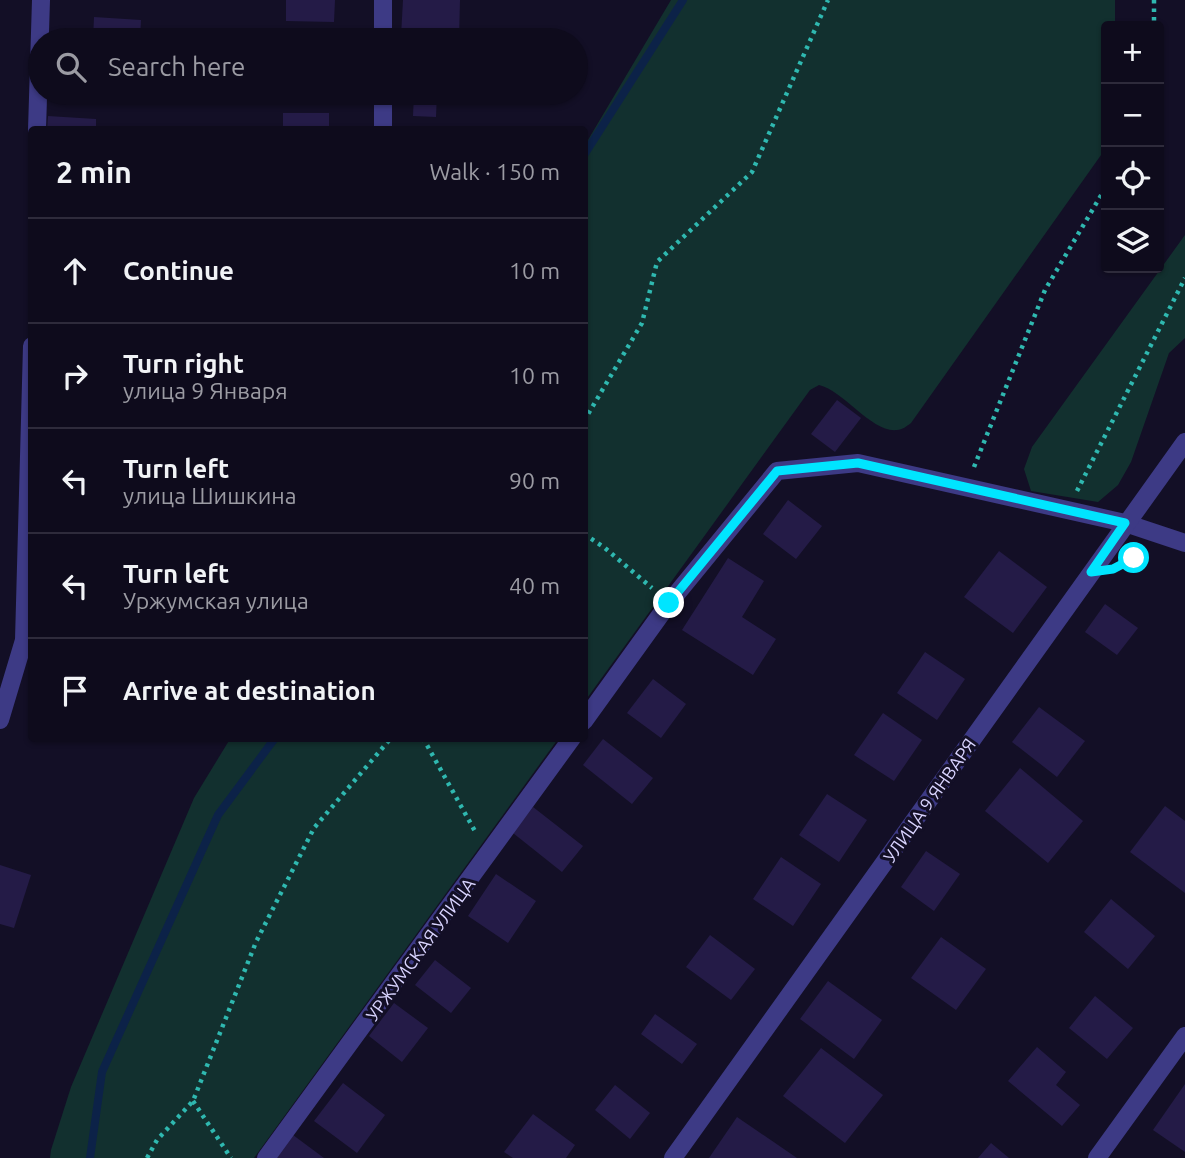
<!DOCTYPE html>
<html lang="en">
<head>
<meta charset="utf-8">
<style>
	body { margin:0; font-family:Ubuntu,sans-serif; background:#171425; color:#f1f3f6 }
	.controls { position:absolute; right:21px; top:21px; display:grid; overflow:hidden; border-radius:7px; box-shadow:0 2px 5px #0004 }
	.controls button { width:63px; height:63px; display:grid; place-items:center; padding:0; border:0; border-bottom:2px solid #2e2b3b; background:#0e0b1c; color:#f1f3f6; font:35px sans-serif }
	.stop { position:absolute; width:21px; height:21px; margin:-16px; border:5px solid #00e5ff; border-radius:50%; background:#fff }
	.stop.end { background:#00e5ff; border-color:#fff; box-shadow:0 2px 7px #0008 }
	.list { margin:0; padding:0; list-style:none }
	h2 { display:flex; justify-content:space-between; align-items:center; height:91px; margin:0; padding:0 28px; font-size:30px }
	h2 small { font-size:23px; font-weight:400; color:#9b9ba3 }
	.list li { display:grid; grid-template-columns:46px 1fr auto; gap:21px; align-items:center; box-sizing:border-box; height:105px; padding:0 28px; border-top:2px solid #2e2b3b }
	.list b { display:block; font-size:26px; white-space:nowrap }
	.list p { margin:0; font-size:23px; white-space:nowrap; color:#9b9ba3 }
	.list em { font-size:23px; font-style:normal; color:#9b9ba3 }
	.icon { flex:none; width:38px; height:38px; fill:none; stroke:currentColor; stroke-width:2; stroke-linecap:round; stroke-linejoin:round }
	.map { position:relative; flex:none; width:1185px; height:1158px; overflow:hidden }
	.search { position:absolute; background:#0e0b1c; box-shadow:0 2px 5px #0004; left:28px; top:28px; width:560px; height:77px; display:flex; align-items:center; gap:18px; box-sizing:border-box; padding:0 24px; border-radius:38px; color:#9b9ba3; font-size:26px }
	.panel { position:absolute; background:#0e0b1c; box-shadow:0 2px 5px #0004; left:28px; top:126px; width:560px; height:616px; border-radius:7px }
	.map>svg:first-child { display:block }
	.green { fill:#12302f }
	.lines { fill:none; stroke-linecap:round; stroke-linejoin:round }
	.stream { stroke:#0c2248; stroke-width:8 }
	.building { fill:#241b47 }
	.path { stroke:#2fb8b0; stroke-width:4.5; stroke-dasharray:3.5 5; stroke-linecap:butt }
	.minor { stroke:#3d3a85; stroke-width:18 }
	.route { stroke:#00e5ff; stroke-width:9 }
	.labels { text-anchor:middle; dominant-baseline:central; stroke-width:6; stroke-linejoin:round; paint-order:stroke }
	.street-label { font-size:18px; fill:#d9d4ff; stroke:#130f26 }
</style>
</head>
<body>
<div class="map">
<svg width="1185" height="1158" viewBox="0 0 1185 1158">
	<rect width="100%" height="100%" fill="#130f26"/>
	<g class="green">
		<path d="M671,0H1115V26H1106V148L911,423C907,426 902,430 897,430C872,433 844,391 819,385L810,390L585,701V145Z"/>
		<polygon points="1185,235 1185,338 1169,353 1131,462 1118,485 1098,502 1031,491 1024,469 1032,447"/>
		<polygon points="230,739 558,739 254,1158 50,1158 51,1150 71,1087 194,798"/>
	</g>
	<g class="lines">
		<g class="stream">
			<polyline points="584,155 683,0"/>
			<polyline points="90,1158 102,1072 218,815 275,738"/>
		</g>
	</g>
	<g class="building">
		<polygon points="286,0 335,0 334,22 286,21"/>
		<polygon points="403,0 460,0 459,39 401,36"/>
		<polygon points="94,17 141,20 140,40 93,40"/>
		<polygon points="414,93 437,93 436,117 413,116"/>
		<rect x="283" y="113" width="46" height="17"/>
		<polygon points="48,116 96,119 96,130 47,130"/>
		<polygon points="837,400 861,418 835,452 811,434"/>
		<polygon points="788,500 822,526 796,559 763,534"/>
		<polygon points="999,551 1047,587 1013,633 964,597"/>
		<polygon points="728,558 764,581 742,617 776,639 753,675 682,630"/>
		<polygon points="1105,604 1138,628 1117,655 1085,632"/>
		<polygon points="925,652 965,679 937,720 897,693"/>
		<polygon points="653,679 686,704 661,738 627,713"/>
		<polygon points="1039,707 1085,741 1057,777 1012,742"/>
		<polygon points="883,713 922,740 894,781 854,755"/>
		<polygon points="603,739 653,778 632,804 583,765"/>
		<polygon points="1020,768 1083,821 1048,863 985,811"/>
		<polygon points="827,794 867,820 839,862 799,835"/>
		<polygon points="1165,806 1185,821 1185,893 1130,852"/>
		<polygon points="533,807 583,846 562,872 513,833"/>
		<polygon points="926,851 960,874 934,911 901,887"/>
		<polygon points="781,857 821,884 793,926 753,899"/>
		<polygon points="0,865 31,875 14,928 0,924"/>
		<polygon points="496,874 536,901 508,943 468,916"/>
		<polygon points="1111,899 1155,936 1128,969 1084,932"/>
		<polygon points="710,935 755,969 731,1000 686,967"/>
		<polygon points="941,937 986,969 956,1010 911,978"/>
		<polygon points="435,960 471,988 451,1013 415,985"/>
		<polygon points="828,981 882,1020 854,1059 800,1019"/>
		<polygon points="1095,996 1133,1028 1107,1059 1069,1028"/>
		<polygon points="394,1003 428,1028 402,1062 369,1036"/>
		<polygon points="655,1014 697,1044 682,1064 641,1034"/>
		<polygon points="1037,1047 1066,1072 1056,1085 1080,1105 1062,1126 1008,1081"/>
		<polygon points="821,1048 883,1095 845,1143 783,1096"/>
		<polygon points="343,1083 385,1115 357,1153 314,1121"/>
		<polygon points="1185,1084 1185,1152 1153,1130"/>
		<polygon points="615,1085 650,1113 630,1139 595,1110"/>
		<polygon points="533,1114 575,1145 566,1158 513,1158 504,1152"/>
		<polygon points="737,1117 797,1158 709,1158"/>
		<polygon points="293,1135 324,1158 276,1158"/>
		<polygon points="991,1143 1009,1158 978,1158"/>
	</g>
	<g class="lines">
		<g class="path">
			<polyline points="1154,0 1154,26"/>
			<polyline points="584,421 642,323 657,262 752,172 828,0"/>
			<polyline points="974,467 1045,290 1106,187"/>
			<polyline points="1077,491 1185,278"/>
			<polyline points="584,534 605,548 652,588"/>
			<polyline points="1128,561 1150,556"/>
			<polyline points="423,738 476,833"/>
			<polyline points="193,1101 231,1158"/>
			<polyline points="147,1158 157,1140 193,1101 256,942 314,828 391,738"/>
		</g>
		<g class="minor">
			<polyline points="383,40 383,0"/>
			<polyline points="37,130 41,0"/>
			<polyline points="383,130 383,93"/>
			<polyline points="0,720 24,640 32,346"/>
			<polyline points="584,721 669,603 777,471 858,463 1125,523 1185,543"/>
			<polyline points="266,1158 572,738"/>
			<polyline points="673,1158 1185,442"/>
			<polyline points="1097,1158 1185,1036"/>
		</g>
	</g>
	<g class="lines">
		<polyline class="route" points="669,603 777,471 858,463 1125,523 1091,572 1113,569 1134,558"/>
	</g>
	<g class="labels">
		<g class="street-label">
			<text transform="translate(929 800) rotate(-55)">УЛИЦА 9 ЯНВАРЯ</text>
			<text transform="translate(420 949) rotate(-54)">УРЖУМСКАЯ УЛИЦА</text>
		</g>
	</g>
</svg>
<div class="controls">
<button>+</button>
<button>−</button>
<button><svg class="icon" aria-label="locate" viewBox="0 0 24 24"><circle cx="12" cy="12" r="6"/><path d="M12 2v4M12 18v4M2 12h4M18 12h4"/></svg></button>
<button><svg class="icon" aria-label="layers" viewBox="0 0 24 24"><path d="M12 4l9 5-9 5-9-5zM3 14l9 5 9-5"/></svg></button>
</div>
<div class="stop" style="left:1134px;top:558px"></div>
<div class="stop end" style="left:669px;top:603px"></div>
<div class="search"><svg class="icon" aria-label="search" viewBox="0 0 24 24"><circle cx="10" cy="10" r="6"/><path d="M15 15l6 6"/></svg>Search here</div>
<section class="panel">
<h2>2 min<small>Walk · 150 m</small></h2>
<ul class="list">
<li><svg class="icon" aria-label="ahead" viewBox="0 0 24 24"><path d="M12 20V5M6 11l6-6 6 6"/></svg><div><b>Continue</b></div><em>10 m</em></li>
<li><svg class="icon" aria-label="right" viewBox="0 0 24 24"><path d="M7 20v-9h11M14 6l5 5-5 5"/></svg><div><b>Turn right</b><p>улица 9 Января</p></div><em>10 m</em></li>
<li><svg class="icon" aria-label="left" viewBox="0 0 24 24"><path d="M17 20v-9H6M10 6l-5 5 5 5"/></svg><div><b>Turn left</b><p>улица Шишкина</p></div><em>90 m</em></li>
<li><svg class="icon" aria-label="left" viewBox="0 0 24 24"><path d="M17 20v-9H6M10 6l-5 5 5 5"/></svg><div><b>Turn left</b><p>Уржумская улица</p></div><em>40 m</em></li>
<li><svg class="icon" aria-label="arrive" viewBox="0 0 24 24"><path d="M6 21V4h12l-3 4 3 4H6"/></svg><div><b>Arrive at destination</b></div></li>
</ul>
</section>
</div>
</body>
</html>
